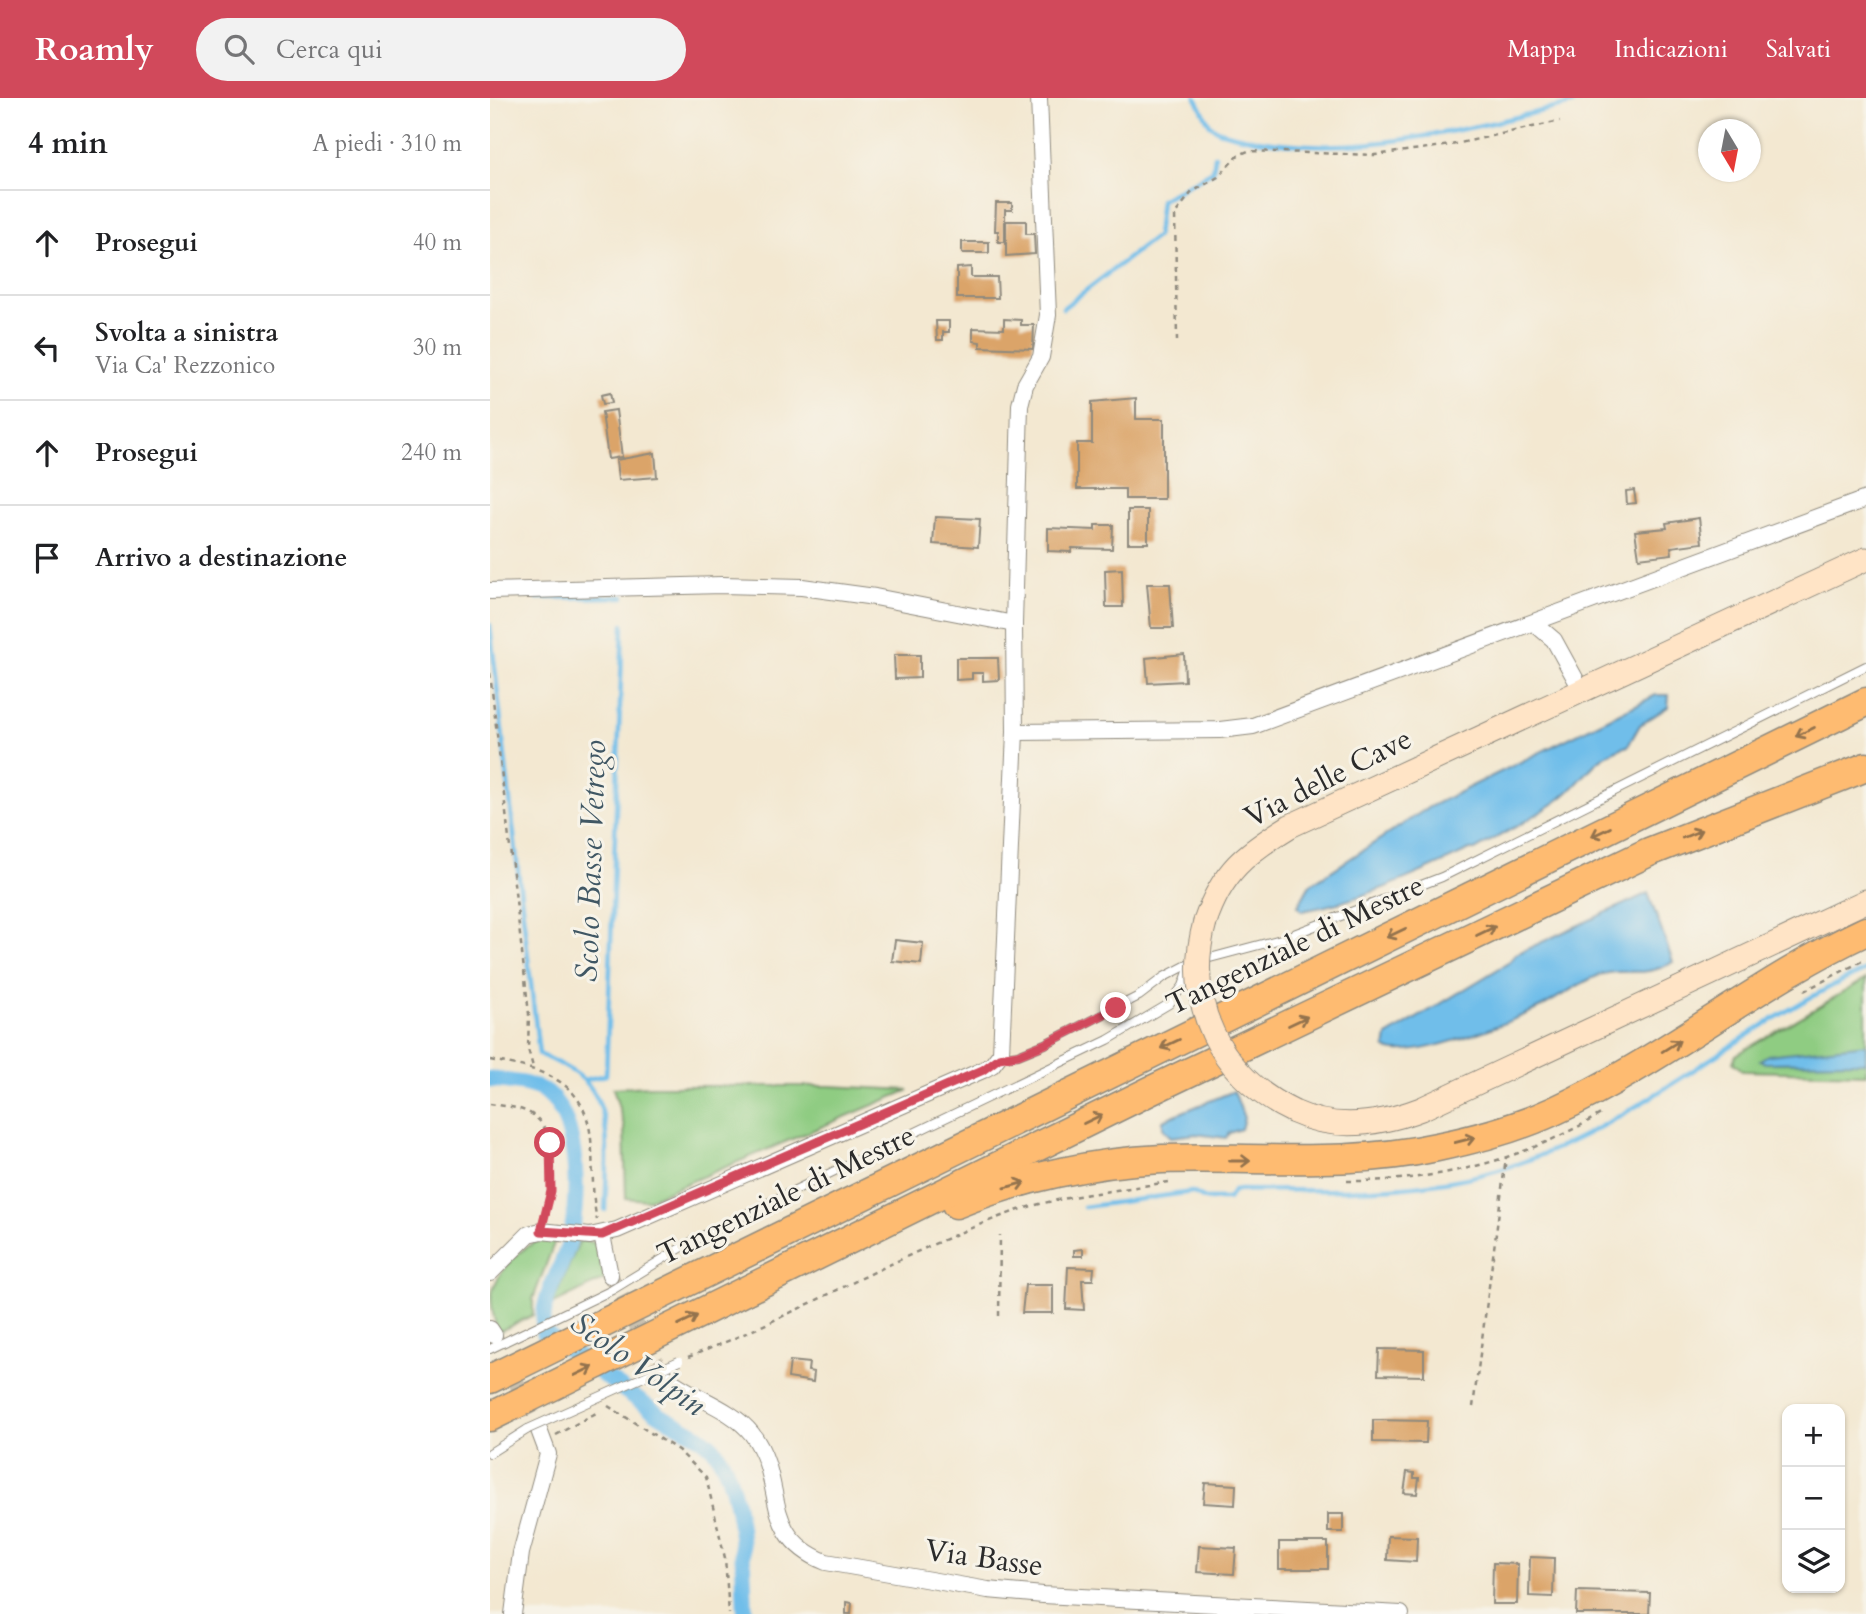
<!DOCTYPE html>
<html lang="it">
<head>
<meta charset="utf-8">
<style>
	body { margin:0; font-family:Cardo,serif; background:#f2f2f2; color:#202124 }
	.controls { position:absolute; right:21px; bottom:21px; display:grid; overflow:hidden; border-radius:14px; box-shadow:0 2px 5px #0004 }
	.controls button { width:63px; height:63px; display:grid; place-items:center; padding:0; border:0; border-bottom:2px solid #e0e0e0; background:#fff; color:#202124; font:35px sans-serif }
	.compass { position:absolute; left:1208px; top:21px; width:63px; height:63px; border-radius:50%; background:#fff; box-shadow:0 2px 5px #0004; rotate:170deg }
	.stop { position:absolute; width:21px; height:21px; margin:-16px; border:5px solid #d1495b; border-radius:50%; background:#fff }
	.stop.end { background:#d1495b; border-color:#fff; box-shadow:0 2px 7px #0008 }
	.list { margin:0; padding:0; list-style:none }
	h2 { display:flex; justify-content:space-between; align-items:center; height:91px; margin:0; padding:0 28px; font-size:30px }
	h2 small { font-size:23px; font-weight:400; color:#757577 }
	.list li { display:grid; grid-template-columns:46px 1fr auto; gap:21px; align-items:center; box-sizing:border-box; height:105px; padding:0 28px; border-top:2px solid #e0e0e0 }
	.list b { display:block; font-size:26px; white-space:nowrap }
	.list p { margin:0; font-size:23px; white-space:nowrap; color:#757577 }
	.list em { font-size:23px; font-style:normal; color:#757577 }
	.icon { flex:none; width:38px; height:38px; fill:none; stroke:currentColor; stroke-width:2; stroke-linecap:round; stroke-linejoin:round }
	.map { position:relative; flex:none; width:1376px; height:1516px; overflow:hidden }
	header { display:flex; align-items:center; gap:42px; box-sizing:border-box; height:98px; padding:0 35px; background:#d1495b; color:#fff }
	header strong { font-size:33px }
	nav { display:flex; gap:38px; margin-inline-start:auto; font-size:24px }
	.search { width:490px; height:63px; background:#f2f2f2; display:flex; align-items:center; gap:18px; box-sizing:border-box; padding:0 24px; border-radius:38px; color:#757577; font-size:26px }
	main { display:flex }
	aside { flex:1; background:#fff }
	.map>svg:first-child { display:block }
	.green { fill:#8fcc82; stroke:#5d7c56; stroke-width:2 }
	.water { fill:#70beea; stroke:#4e748a; stroke-width:2 }
	.lines { fill:none; stroke-linecap:round; stroke-linejoin:round }
	.stream { stroke:#70beea; stroke-width:4.5 }
	.canal { stroke:#70beea; stroke-width:16 }
	.building { fill:#dba469 }
	.minor-tunnel { stroke:#cbc2b0; stroke-width:16; stroke-dasharray:16 8; stroke-linecap:butt }
	.service-casing { stroke:#8f8a7e; stroke-width:10 }
	.minor-casing { stroke:#8f8a7e; stroke-width:18 }
	.secondary-casing { stroke:#8f8a7e; stroke-width:25 }
	.motorway-casing { stroke:#8f8a7e; stroke-width:31 }
	.path { stroke:#8f8a7e; stroke-width:2.5; stroke-dasharray:5 5; stroke-linecap:butt }
	.service { stroke:#fff; stroke-width:8 }
	.minor { stroke:#fff; stroke-width:16 }
	.secondary { stroke:#ffe4c6; stroke-width:23 }
	.motorway { stroke:#febb71; stroke-width:28 }
	.service-bridge-casing { stroke:#8f8a7e; stroke-width:10; stroke-linecap:butt }
	.secondary-bridge-casing { stroke:#8f8a7e; stroke-width:25; stroke-linecap:butt }
	.service-bridge { stroke:#fff; stroke-width:8 }
	.secondary-bridge { stroke:#ffe4c6; stroke-width:23 }
	.oneway { stroke:#94734e }
	.route { stroke:#d1495b; stroke-width:9 }
	.labels { text-anchor:middle; dominant-baseline:central; stroke-width:6; stroke-linejoin:round; paint-order:stroke }
	.street-label { font-size:30px; fill:#2b2b2b; stroke:#f7f3e8 }
	.water-label { font-size:32px; font-style:italic; fill:#405764; stroke:#f7f3e8 }
</style>
</head>
<body>
<header>
<strong>Roamly</strong>
<div class="search"><svg class="icon" aria-label="search" viewBox="0 0 24 24"><circle cx="10" cy="10" r="6"/><path d="M15 15l6 6"/></svg>Cerca qui</div>
<nav><a>Mappa</a><a>Indicazioni</a><a>Salvati</a></nav>
</header>
<main>
<aside>
<h2>4 min<small>A piedi · 310 m</small></h2>
<ul class="list">
<li><svg class="icon" aria-label="ahead" viewBox="0 0 24 24"><path d="M12 20V5M6 11l6-6 6 6"/></svg><div><b>Prosegui</b></div><em>40 m</em></li>
<li><svg class="icon" aria-label="left" viewBox="0 0 24 24"><path d="M17 20v-9H6M10 6l-5 5 5 5"/></svg><div><b>Svolta a sinistra</b><p>Via Ca' Rezzonico</p></div><em>30 m</em></li>
<li><svg class="icon" aria-label="ahead" viewBox="0 0 24 24"><path d="M12 20V5M6 11l6-6 6 6"/></svg><div><b>Prosegui</b></div><em>240 m</em></li>
<li><svg class="icon" aria-label="arrive" viewBox="0 0 24 24"><path d="M6 21V4h12l-3 4 3 4H6"/></svg><div><b>Arrivo a destinazione</b></div></li>
</ul>
</aside>
<div class="map">
<svg width="1376" height="1516" viewBox="0 0 1376 1516">
	<rect width="100%" height="100%" fill="#f7f3e8"/>
	<filter id="ink" filterUnits="userSpaceOnUse"><feTurbulence type="fractalNoise" baseFrequency=".0143" numOctaves="2"/><feDisplacementMap in="SourceGraphic" scale="14" xChannelSelector="R" yChannelSelector="G"/><feConvolveMatrix kernelMatrix="1 2 1 2 8 2 1 2 1" color-interpolation-filters="sRGB"/></filter>
	<filter id="wash" filterUnits="userSpaceOnUse"><feTurbulence type="fractalNoise" baseFrequency=".00686" numOctaves="4" result="noise"/><feDisplacementMap in="SourceGraphic" scale="28" xChannelSelector="R" yChannelSelector="G"/><feGaussianBlur stdDeviation="1.57" result="paint"/><feColorMatrix in="noise" values="0 0 0 0 0 0 0 0 0 0 0 0 0 0 0 0 0 1.4 0 .05"/><feComposite in="paint" operator="in"/></filter>
	<g filter="url(#wash)">
		<rect width="100%" height="100%" fill="#f3e8d1"/>
		<g class="green">
			<polygon points="1376,881 1376,976 1253,973 1243,964 1246,957"/>
			<polygon points="161,988 339,988 419,992 157,1102 136,1100 134,1028 123,990"/>
			<path d="M55,1140H66L43,1201V1217L8,1234C4,1222 0,1208 2,1195C8,1172 32,1147 55,1140Z"/>
			<polygon points="90,1142 106,1145 115,1181 62,1207"/>
		</g>
		<g class="water">
			<path d="M1166,597H1179L1178,609L1150,627L1138,648C1100,658 1095,685 1066,704C1040,722 1012,736 985,752H980C926,777 871,803 812,813L808,808L820,787L939,709Z"/>
			<path d="M1158,795L1183,864C1150,882 1137,868 1110,877C1090,884 1072,898 1053,908C1026,922 920,965 895,950L897,938L1018,865L1026,856Z"/>
			<polygon points="1376,946 1376,964 1275,965 1270,962 1278,957"/>
			<polygon points="744,993 754,1020 751,1031 739,1035 736,1040 706,1036 681,1039 673,1031 673,1022"/>
		</g>
		<g class="lines">
			<g class="stream">
				<path d="M706,0L720,27L729,33C825,62 932,42 1027,19C1051,13 1077,8 1100,0"/>
				<polyline points="573,210 667,138 671,102 723,73 725,58"/>
				<polyline points="47,500 134,499"/>
				<path d="M0,527L49,956C62,962 76,969 88,977C127,1006 116,1071 115,1112"/>
				<polyline points="94,982 116,977 133,527"/>
				<path d="M594,1109L702,1094L715,1101H738L744,1092C841,1092 941,1098 1033,1064C1157,1019 1256,924 1376,872"/>
			</g>
			<path class="canal" d="M0,981C18,984 42,984 57,995C91,1022 90,1109 78,1148C67,1182 52,1196 53,1234C91,1261 129,1289 167,1315C187,1329 217,1337 229,1358C254,1400 253,1468 255,1516"/>
		</g>
		<g id="blocks">
			<g class="building">
				<polygon points="506,105 522,105 522,112 515,112 515,144 508,144 508,133 505,133"/>
				<polygon points="516,123 536,123 536,136 544,136 545,156 516,158"/>
				<rect x="472" y="144" width="27" height="11"/>
				<polygon points="481,169 481,179 507,179 508,200 467,200 467,170"/>
				<polygon points="514,221 531,222 531,227 544,227 543,251 490,249 490,244 483,243 483,230 514,231"/>
				<polygon points="446,223 459,223 459,234 453,234 453,242 447,242"/>
				<polygon points="120,295 122,305 113,306 111,297"/>
				<polygon points="646,300 646,321 674,321 674,401 635,401 635,391 587,391 587,345 602,345 602,304"/>
				<polygon points="126,312 132,359 118,361 112,314"/>
				<polygon points="165,355 167,379 128,382 126,362"/>
				<polygon points="1144,392 1146,405 1137,406 1136,393"/>
				<rect x="638" y="412" width="20" height="33"/>
				<polygon points="445,419 490,421 488,449 443,446"/>
				<polygon points="1209,420 1212,445 1181,449 1182,456 1149,460 1145,433 1177,430 1176,425"/>
				<polygon points="605,427 623,427 622,451 582,450 581,454 558,453 558,430 605,432"/>
				<polygon points="632,471 633,509 616,509 615,472"/>
				<polygon points="657,486 680,486 683,530 661,530"/>
				<polygon points="694,556 695,583 658,585 656,560"/>
				<polygon points="404,557 430,557 430,580 405,581"/>
				<polygon points="466,560 508,560 509,582 493,583 493,575 482,575 482,581 466,582"/>
				<polygon points="405,842 433,845 431,866 402,863"/>
				<polygon points="593,1151 593,1158 584,1158 584,1152"/>
				<polygon points="578,1169 604,1170 603,1182 592,1182 594,1212 576,1211"/>
				<polygon points="535,1187 563,1187 563,1215 532,1215"/>
				<polygon points="889,1251 934,1252 934,1278 888,1277"/>
				<polygon points="300,1263 319,1265 318,1273 324,1274 323,1284 298,1280"/>
				<polygon points="883,1322 937,1323 936,1345 883,1344"/>
				<polygon points="917,1374 924,1375 924,1380 929,1380 927,1396 914,1395"/>
				<polygon points="715,1385 746,1387 745,1407 713,1405"/>
				<rect x="838" y="1416" width="15" height="18"/>
				<polygon points="898,1438 927,1439 926,1464 897,1462"/>
				<rect x="789" y="1444" width="49" height="27"/>
				<polygon points="709,1448 746,1450 744,1476 707,1474"/>
				<polygon points="1040,1459 1064,1460 1063,1499 1039,1498"/>
				<polygon points="1003,1465 1028,1466 1027,1506 1002,1506"/>
				<polygon points="1087,1493 1160,1495 1159,1516 1086,1516"/>
				<polygon points="356,1504 362,1505 361,1516 356,1516"/>
			</g>
		</g>
	</g>
	<g filter="url(#ink)">
		<use href="#blocks" fill-opacity="0" stroke="#8f8a7e" stroke-width="2"/>
		<g class="lines">
			<g class="minor-tunnel">
				<polyline points="120,1177 172,1276"/>
				<polyline points="4,1237 49,1332"/>
			</g>
			<g class="service-casing">
				<g id="service">
					<polyline points="509,960 528,957 555,946 649,898 674,879 701,865 791,841 952,779 1376,568"/>
					<polyline points="0,1251 122,1192 199,1145 282,1103 618,942 679,906 693,888 701,865"/>
					<polyline points="0,1355 38,1331"/>
				</g>
			</g>
			<g class="minor-casing">
				<g id="minor">
					<polyline points="0,493 232,487 312,489 385,499 524,526"/>
					<polyline points="1044,525 1064,542 1092,593"/>
					<polyline points="525,634 730,632 763,628 1376,401"/>
					<polyline points="112,1137 120,1177"/>
					<polyline points="0,1175 39,1136 51,1133 100,1138 127,1132 493,972 502,967 511,955 525,634 524,526 530,307 535,287 551,259 558,217 549,0"/>
					<polyline points="0,1231 4,1237"/>
					<path d="M172,1276C198,1299 240,1308 262,1336C298,1385 268,1437 336,1464L498,1492L553,1497L911,1516"/>
					<polyline points="23,1516 31,1455 58,1356 49,1332"/>
				</g>
			</g>
			<g class="secondary-casing">
				<g id="secondary">
					<path d="M715,824C732,773 756,755 800,728L1376,461"/>
					<path d="M804,1014C845,1033 889,1027 931,1011L1376,803"/>
				</g>
			</g>
			<g class="motorway-casing">
				<g id="motorway">
					<path d="M466,1106C529,1080 604,1064 672,1061C765,1058 856,1069 947,1049C987,1041 1027,1030 1064,1013C1173,963 1267,884 1376,833"/>
					<polyline points="0,1281 1376,604"/>
					<polyline points="0,1319 660,993 1159,754 1376,669"/>
				</g>
			</g>
			<g class="path">
				<polyline points="687,243 685,116 702,94 728,79 747,58 758,53 885,57 961,47 1070,23"/>
				<polyline points="0,575 39,916 38,951 43,969"/>
				<polyline points="1314,893 1376,861"/>
				<path d="M0,962C50,971 95,980 101,1041C104,1069 101,1095 107,1122"/>
				<path d="M0,1006C14,1008 31,1009 43,1017C70,1036 65,1089 56,1116"/>
				<path d="M857,1083C949,1084 1035,1062 1114,1014"/>
				<polyline points="509,1218 510,1137"/>
				<path d="M198,1259C309,1217 411,1154 523,1114C568,1098 631,1092 679,1084"/>
				<polyline points="118,1308 188,1352 216,1379 235,1460 239,1516"/>
				<polyline points="983,1309 1016,1060"/>
				<polyline points="66,1337 106,1315"/>
			</g>
			<use href="#service" class="service"/>
			<use href="#minor" class="minor"/>
			<use href="#secondary" class="secondary"/>
			<use href="#motorway" class="motorway"/>
			<g class="service-bridge-casing">
				<polyline id="service-bridge" points="38,1331 189,1263"/>
			</g>
			<g class="secondary-bridge-casing">
				<path id="secondary-bridge" d="M715,824C693,904 729,978 804,1014"/>
			</g>
			<use href="#service-bridge" class="service-bridge"/>
			<use href="#secondary-bridge" class="secondary-bridge"/>
		</g>
		<defs><path id="oneway-shaft" d="M-6 0H5M1.5-3L5.5 0L1.5 3" fill="none" stroke-width="1.6" stroke-linecap="round" stroke-linejoin="round" transform="scale(1.75)"/></defs>
		<g class="oneway">
			<use href="#oneway-shaft" transform="translate(1315 634) rotate(154)"/>
			<use href="#oneway-shaft" transform="translate(1111 734) rotate(154)"/>
			<use href="#oneway-shaft" transform="translate(1202 736) rotate(-22)"/>
			<use href="#oneway-shaft" transform="translate(996 833) rotate(-26)"/>
			<use href="#oneway-shaft" transform="translate(906 835) rotate(154)"/>
			<use href="#oneway-shaft" transform="translate(808 923) rotate(-25)"/>
			<use href="#oneway-shaft" transform="translate(680 946) rotate(154)"/>
			<use href="#oneway-shaft" transform="translate(1181 948) rotate(-32)"/>
			<use href="#oneway-shaft" transform="translate(603 1021) rotate(-26)"/>
			<use href="#oneway-shaft" transform="translate(975 1042) rotate(-14)"/>
			<use href="#oneway-shaft" transform="translate(750 1063)"/>
			<use href="#oneway-shaft" transform="translate(525 1087) rotate(-16)"/>
			<use href="#oneway-shaft" transform="translate(198 1222) rotate(-26)"/>
			<use href="#oneway-shaft" transform="translate(94 1273) rotate(-26)"/>
		</g>
	</g>
	<g class="lines" filter="url(#ink)">
		<polyline class="route" points="60,1045 61,1093 51,1133 112,1137 493,972 509,960 528,957 555,946 626,910"/>
	</g>
	<g class="labels">
		<g class="street-label">
			<text transform="translate(838 680) rotate(-27)">Via delle Cave</text>
			<text transform="translate(805 847) rotate(-26)">Tangenziale di Mestre</text>
			<text transform="translate(296 1097) rotate(-26)">Tangenziale di Mestre</text>
			<text transform="translate(494 1460) rotate(8)">Via Basse</text>
		</g>
		<g class="water-label">
			<text transform="translate(101 763) rotate(-88)">Scolo Basse Vetrego</text>
			<text transform="translate(148 1266) rotate(35)">Scolo Volpin</text>
		</g>
	</g>
</svg>
<div class="controls">
<button>+</button>
<button>−</button>
<button><svg class="icon" aria-label="layers" viewBox="0 0 24 24"><path d="M12 4l9 5-9 5-9-5zM3 14l9 5 9-5"/></svg></button>
</div>
<svg class="compass" viewBox="-18 -18 36 36"><path d="M0-13l5 13h-10z" fill="#e53935"/><path d="M0 13l5-13h-10z" fill="#757577"/></svg>
<div class="stop" style="left:60px;top:1045px"></div>
<div class="stop end" style="left:626px;top:910px"></div>
</div>
</main>
</body>
</html>
